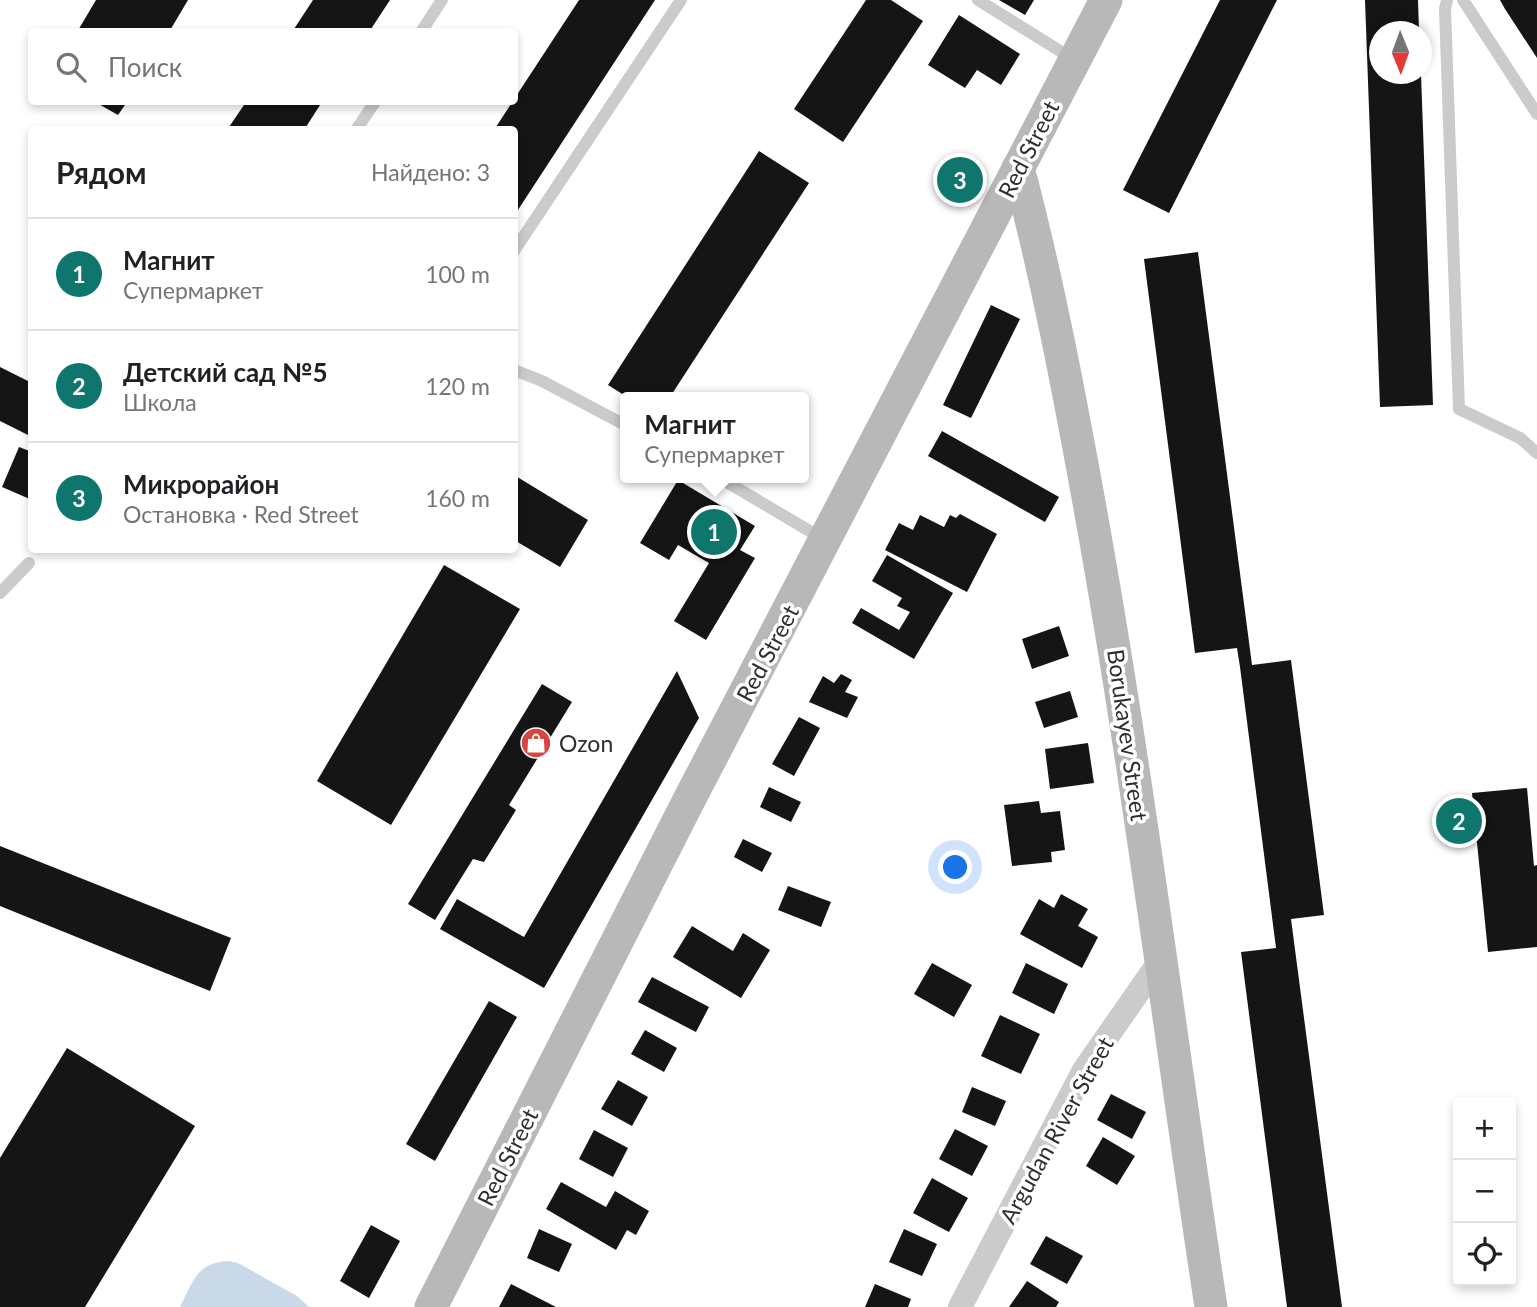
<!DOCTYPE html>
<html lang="ru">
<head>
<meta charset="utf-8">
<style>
	body { margin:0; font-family:Lato,sans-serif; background:#f2f2f2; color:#202124 }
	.controls { position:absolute; right:21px; bottom:21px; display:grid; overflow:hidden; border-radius:7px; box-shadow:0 4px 10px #0003 }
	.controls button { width:63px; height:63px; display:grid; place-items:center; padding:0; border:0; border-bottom:2px solid #e0e0e0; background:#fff; color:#202124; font:35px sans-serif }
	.compass { position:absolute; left:1369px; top:21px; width:63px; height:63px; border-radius:50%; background:#fff; box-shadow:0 4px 10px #0003; rotate:179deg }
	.you { position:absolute; left:956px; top:868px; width:24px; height:24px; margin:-18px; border:5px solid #fff; border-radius:50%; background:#1a73e8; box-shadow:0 0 0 10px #1a73e833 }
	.badge { display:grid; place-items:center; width:46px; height:46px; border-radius:50%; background:#0f766e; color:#fff; font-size:23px; font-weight:700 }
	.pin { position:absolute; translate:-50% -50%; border:4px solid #fff; box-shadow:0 2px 7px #0006 }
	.popup { position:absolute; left:620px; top:392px; width:189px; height:91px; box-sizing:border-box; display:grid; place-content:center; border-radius:7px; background:#fff; filter:drop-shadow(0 2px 5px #0005); font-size:23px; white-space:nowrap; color:#757577 }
	.popup b { font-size:26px; color:#202124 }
	.popup::after { content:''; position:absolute; left:50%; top:100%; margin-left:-14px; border:14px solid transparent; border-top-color:#fff }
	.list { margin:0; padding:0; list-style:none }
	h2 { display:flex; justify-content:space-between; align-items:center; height:91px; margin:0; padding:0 28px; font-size:30px }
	h2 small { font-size:23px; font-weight:400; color:#757577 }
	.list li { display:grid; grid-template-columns:46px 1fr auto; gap:21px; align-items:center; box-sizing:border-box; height:112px; padding:0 28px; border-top:2px solid #e0e0e0 }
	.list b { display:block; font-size:26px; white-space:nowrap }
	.list p { margin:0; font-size:23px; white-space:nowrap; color:#757577 }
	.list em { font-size:23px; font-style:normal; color:#757577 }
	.icon { flex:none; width:38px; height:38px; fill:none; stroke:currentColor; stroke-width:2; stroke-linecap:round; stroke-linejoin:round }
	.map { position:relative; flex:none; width:1537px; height:1307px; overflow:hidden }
	.search { position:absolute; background:#fff; box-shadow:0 4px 10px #0003; left:28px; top:28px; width:490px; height:77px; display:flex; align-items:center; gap:18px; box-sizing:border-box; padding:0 24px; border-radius:7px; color:#757577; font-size:26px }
	.panel { position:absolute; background:#fff; box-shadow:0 4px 10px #0003; left:28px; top:126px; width:490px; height:427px; border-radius:7px }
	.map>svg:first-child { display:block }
	.water { fill:#cad9e8 }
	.building { fill:#151515 }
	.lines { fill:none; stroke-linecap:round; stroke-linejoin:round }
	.lane { stroke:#cbcbcb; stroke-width:12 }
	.street { stroke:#cbcbcb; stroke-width:24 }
	.secondary { stroke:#b8b8b8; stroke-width:33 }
	.labels { text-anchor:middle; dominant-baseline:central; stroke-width:7; stroke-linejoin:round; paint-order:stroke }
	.street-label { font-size:23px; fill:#2e2e2e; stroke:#fff }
	.poi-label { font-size:23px; fill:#2e2e2e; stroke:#fff; text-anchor:start }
</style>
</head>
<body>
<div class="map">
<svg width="1537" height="1307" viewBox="0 0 1537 1307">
	<rect width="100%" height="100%" fill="#fff"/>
	<path class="water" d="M228,1261L238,1263L297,1296L309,1307H180C193,1282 196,1263 228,1261Z"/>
	<g class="building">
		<polygon points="96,0 188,0 169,32 77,32"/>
		<polygon points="313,0 390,0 369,32 292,32"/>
		<polygon points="579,0 655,0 514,216 514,130 494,130"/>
		<polygon points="866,0 891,0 923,21 843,142 794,109"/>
		<polygon points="999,0 1034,0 1025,15"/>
		<polygon points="1220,0 1277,0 1169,213 1123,190"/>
		<polygon points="1365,0 1418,0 1419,32 1380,32 1380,74 1421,74 1433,405 1380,407"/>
		<polygon points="1500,0 1537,0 1537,58 1505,9"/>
		<polygon points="959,15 1020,54 1001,85 977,70 965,88 928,65"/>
		<polygon points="95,102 127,102 118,115"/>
		<polygon points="246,102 322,102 304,130 227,130"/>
		<polygon points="759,151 809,183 670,397 627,397 608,385"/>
		<polygon points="1198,252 1252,665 1291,660 1324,915 1291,919 1342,1307 1287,1307 1241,952 1276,948 1240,667 1237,648 1195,653 1144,259"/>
		<polygon points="991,305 1020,319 971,418 943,405"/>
		<polygon points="0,367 32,383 32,437 0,421"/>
		<polygon points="942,431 1059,497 1045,522 928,456"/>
		<polygon points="19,447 32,452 32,500 2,487"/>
		<polygon points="514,475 588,520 560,567 514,540"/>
		<polygon points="678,480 755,526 740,550 755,558 706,640 674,621 709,563 678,545 669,560 640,543"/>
		<polygon points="960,514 997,534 967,592 885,550 899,523 913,530 920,515 944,527 950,515 956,518"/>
		<polygon points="887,555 953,593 914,659 852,623 861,608 899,630 910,612 897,606 902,598 872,581"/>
		<polygon points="444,565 520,609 391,825 317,781"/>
		<polygon points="1059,626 1069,656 1032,669 1022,639"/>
		<polygon points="677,671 699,718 544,988 440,929 457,899 524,937"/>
		<polygon points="841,674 852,680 845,692 858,697 847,718 809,702 823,676 834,683"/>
		<polygon points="542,684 572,702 509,805 516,810 484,862 473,859 435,920 408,904"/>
		<polygon points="1070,691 1078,717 1044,728 1035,702"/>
		<polygon points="799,717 820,728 794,776 772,764"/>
		<polygon points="1088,743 1094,783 1050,789 1045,749"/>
		<polygon points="769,787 801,802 791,822 760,807"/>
		<polygon points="1527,788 1534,866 1537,865 1537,947 1488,952 1472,793"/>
		<polygon points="1039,801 1041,813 1060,811 1065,850 1051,852 1052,862 1012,866 1004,805"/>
		<polygon points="743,839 772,853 762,872 734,857"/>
		<polygon points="0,846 231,938 210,991 0,906"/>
		<polygon points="788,886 831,902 821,927 778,910"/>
		<polygon points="1061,894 1088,909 1078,926 1098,937 1082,968 1020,934 1039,899 1054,908"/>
		<polygon points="692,926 733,951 743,933 770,950 741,998 673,957"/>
		<polygon points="932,963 972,985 954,1017 914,994"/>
		<polygon points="1026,963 1068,984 1054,1014 1012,993"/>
		<polygon points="652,977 709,1007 696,1032 638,1002"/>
		<polygon points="489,1001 517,1017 435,1161 406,1144"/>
		<polygon points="1000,1015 1040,1034 1021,1074 981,1056"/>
		<polygon points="645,1030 677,1048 664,1072 631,1054"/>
		<polygon points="67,1048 195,1126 85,1307 0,1307 0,1158"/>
		<polygon points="618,1080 648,1097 632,1126 601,1109"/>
		<polygon points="972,1087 1006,1101 995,1126 962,1112"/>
		<polygon points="1111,1094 1146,1112 1132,1139 1097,1120"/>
		<polygon points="955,1129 988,1146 972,1176 939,1159"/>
		<polygon points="594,1130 628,1148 613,1177 579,1159"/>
		<polygon points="1103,1137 1135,1156 1117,1185 1086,1166"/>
		<polygon points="932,1178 968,1198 949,1232 913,1213"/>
		<polygon points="561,1182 606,1207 615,1191 649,1211 636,1235 627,1230 616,1250 546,1209"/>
		<polygon points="371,1225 400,1241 369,1298 340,1281"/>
		<polygon points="539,1229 572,1244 559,1272 527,1258"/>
		<polygon points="904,1229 937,1244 922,1276 889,1262"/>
		<polygon points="1046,1236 1083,1256 1067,1284 1030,1264"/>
		<polygon points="1027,1281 1059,1302 1056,1307 1009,1307"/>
		<polygon points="511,1284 556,1307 499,1307"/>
		<polygon points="875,1284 911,1299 908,1307 865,1307"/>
	</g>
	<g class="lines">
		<g class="lane">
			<polyline points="978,0 1073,59"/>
			<polyline points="1447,0 1445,9 1459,409 1520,438 1537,453"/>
			<polyline points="1463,0 1537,114"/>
			<polyline points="421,32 442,0"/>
			<polyline points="356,130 375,102"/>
			<polyline points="514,251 681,0"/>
			<polyline points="514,370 542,381 625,425"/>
			<polyline points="720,478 823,539"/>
			<polyline points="0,593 29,563"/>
		</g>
		<polyline class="street" points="960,1307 1084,1070 1162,958"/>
		<g class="secondary">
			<path d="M1018,168C1047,277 1068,387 1088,497C1137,766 1170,1037 1211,1307"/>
			<polyline points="431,1307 689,800 1106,0"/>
		</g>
	</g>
	<defs>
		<g id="shop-disc" transform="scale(1.575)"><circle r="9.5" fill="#d6453f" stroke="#fff"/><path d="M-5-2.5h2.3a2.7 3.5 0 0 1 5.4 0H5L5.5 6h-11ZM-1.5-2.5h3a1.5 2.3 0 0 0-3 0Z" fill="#fff"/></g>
	</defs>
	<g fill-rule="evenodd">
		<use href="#shop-disc" x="536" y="743"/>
	</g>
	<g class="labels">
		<g class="street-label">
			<text transform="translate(1028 149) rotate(-63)">Red Street</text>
			<text transform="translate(767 653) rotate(-62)">Red Street</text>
			<text transform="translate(1128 735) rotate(82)">Borukayev Street</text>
			<text transform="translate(1056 1130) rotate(-61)">Argudan River Street</text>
			<text transform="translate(507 1157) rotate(-63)">Red Street</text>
		</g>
		<g class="poi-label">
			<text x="559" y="743">Ozon</text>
		</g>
	</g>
</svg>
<div class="controls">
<button>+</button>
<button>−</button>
<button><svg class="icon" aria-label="locate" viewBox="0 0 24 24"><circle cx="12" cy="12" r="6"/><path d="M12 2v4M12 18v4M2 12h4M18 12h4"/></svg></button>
</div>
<svg class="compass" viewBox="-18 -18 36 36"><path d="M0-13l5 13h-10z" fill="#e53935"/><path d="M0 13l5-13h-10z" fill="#757577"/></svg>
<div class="you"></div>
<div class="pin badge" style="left:714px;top:532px">1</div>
<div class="popup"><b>Магнит</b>Супермаркет</div>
<div class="pin badge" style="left:1459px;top:821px">2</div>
<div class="pin badge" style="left:960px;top:180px">3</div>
<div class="search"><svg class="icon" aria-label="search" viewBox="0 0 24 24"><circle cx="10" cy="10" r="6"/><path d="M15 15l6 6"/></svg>Поиск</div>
<section class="panel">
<h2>Рядом<small>Найдено: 3</small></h2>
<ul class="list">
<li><span class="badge">1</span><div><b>Магнит</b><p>Супермаркет</p></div><em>100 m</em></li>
<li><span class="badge">2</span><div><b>Детский сад №5</b><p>Школа</p></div><em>120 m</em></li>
<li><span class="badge">3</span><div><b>Микрорайон</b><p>Остановка · Red Street</p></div><em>160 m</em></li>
</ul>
</section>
</div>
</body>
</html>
